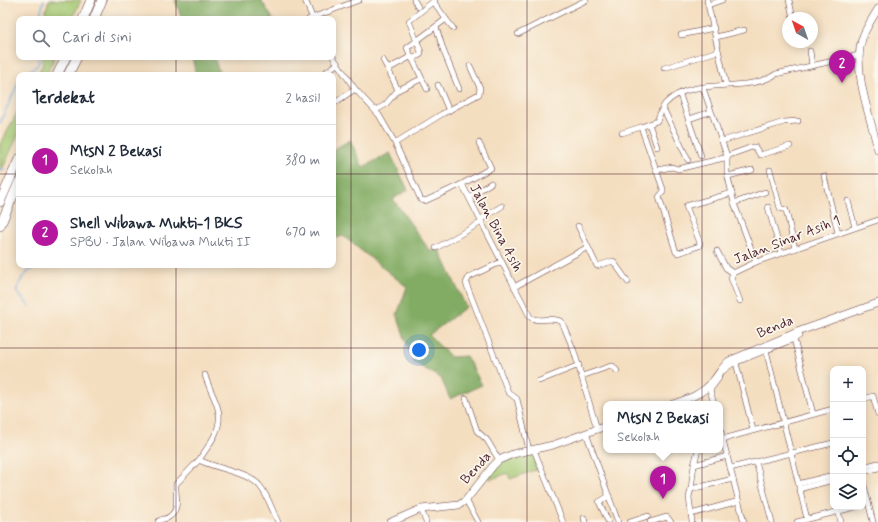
<!DOCTYPE html>
<html lang="id">
<head>
<meta charset="utf-8">
<style>
	body { margin:0; font-family:Mynerve,sans-serif; background:#f6f6f7; color:#1f2937 }
	.controls { position:absolute; right:12px; bottom:12px; display:grid; overflow:hidden; border-radius:8px; box-shadow:0 2px 10px #0003 }
	.controls button { width:36px; height:36px; display:grid; place-items:center; padding:0; border:0; border-bottom:1px solid #e0e1e3; background:#fff; color:#1f2937; font:20px sans-serif }
	.compass { position:absolute; left:782px; top:12px; width:36px; height:36px; border-radius:50%; background:#fff; box-shadow:0 2px 10px #0003; rotate:320deg }
	.you { position:absolute; left:419px; top:350px; width:14px; height:14px; margin:-10px; border:3px solid #fff; border-radius:50%; background:#1a73e8; box-shadow:0 0 0 6px #1a73e833 }
	.badge { display:grid; place-items:center; width:26px; height:26px; border-radius:50%; background:#b5179e; color:#fff; font-size:13px; font-weight:700 }
	.pin { position:absolute; translate:-50% -33px; filter:drop-shadow(0 1px 2px #0008) }
	.pin::after { content:''; position:absolute; top:21px; width:14px; height:12px; background:inherit; clip-path:polygon(0 0,100% 0,50% 100%) }
	.popup { position:absolute; left:603px; top:401px; width:120px; height:52px; box-sizing:border-box; display:grid; place-content:center; border-radius:8px; background:#fff; filter:drop-shadow(0 1px 3px #0005); font-size:13px; white-space:nowrap; color:#747a83 }
	.popup b { font-size:15px; color:#1f2937 }
	.popup::after { content:''; position:absolute; left:50%; top:100%; margin-left:-8px; border:8px solid transparent; border-top-color:#fff }
	.list { margin:0; padding:0; list-style:none }
	h2 { display:flex; justify-content:space-between; align-items:center; height:52px; margin:0; padding:0 16px; font-size:17px }
	h2 small { font-size:13px; font-weight:400; color:#747a83 }
	.list li { display:grid; grid-template-columns:26px 1fr auto; gap:12px; align-items:center; box-sizing:border-box; height:72px; padding:0 16px; border-top:1px solid #e0e1e3 }
	.list b { display:block; font-size:15px; white-space:nowrap }
	.list p { margin:0; font-size:13px; white-space:nowrap; color:#747a83 }
	.list em { font-size:13px; font-style:normal; color:#747a83 }
	.icon { flex:none; width:22px; height:22px; fill:none; stroke:currentColor; stroke-width:2; stroke-linecap:round; stroke-linejoin:round }
	.map { position:relative; flex:none; width:878px; height:522px; overflow:hidden }
	.search { position:absolute; background:#fff; box-shadow:0 2px 10px #0003; left:16px; top:16px; width:320px; height:44px; display:flex; align-items:center; gap:10px; box-sizing:border-box; padding:0 14px; border-radius:8px; color:#747a83; font-size:15px }
	.panel { position:absolute; background:#fff; box-shadow:0 2px 10px #0003; left:16px; top:72px; width:320px; height:196px; border-radius:8px }
	.map>svg:first-child { display:block }
	.green { fill:#a3c771; stroke:#76734e }
	.forest { fill:#82ac63; stroke:#666647 }
	.lines { fill:none; stroke-linecap:round; stroke-linejoin:round }
	.stream { stroke:#77aee5; stroke-width:1.5 }
	.street-casing { stroke:#643c41; stroke-width:6 }
	.secondary-casing { stroke:#643c41; stroke-width:8 }
	.highway-casing { stroke:#643c41; stroke-width:10 }
	.street { stroke:#fff; stroke-width:5 }
	.secondary { stroke:#fff; stroke-width:7 }
	.highway { stroke:#fff; stroke-width:9 }
	.grid { fill:none; stroke:#4a1f2b; stroke-width:1; stroke-opacity:0.55 }
	.labels { text-anchor:middle; dominant-baseline:central; stroke-width:3.5; stroke-linejoin:round; paint-order:stroke }
	.street-label { font-size:14px; fill:#4a1f2b; stroke:#fbf7ec }
</style>
</head>
<body>
<div class="map">
<svg width="878" height="522" viewBox="0 0 878 522">
	<rect width="100%" height="100%" fill="#fbf7ec"/>
	<filter id="ink" filterUnits="userSpaceOnUse"><feTurbulence type="fractalNoise" baseFrequency=".025" numOctaves="2"/><feDisplacementMap in="SourceGraphic" scale="8" xChannelSelector="R" yChannelSelector="G"/><feConvolveMatrix kernelMatrix="1 2 1 2 8 2 1 2 1" color-interpolation-filters="sRGB"/></filter>
	<filter id="wash" filterUnits="userSpaceOnUse"><feTurbulence type="fractalNoise" baseFrequency=".012" numOctaves="4" result="noise"/><feDisplacementMap in="SourceGraphic" scale="16" xChannelSelector="R" yChannelSelector="G"/><feGaussianBlur stdDeviation="0.9" result="paint"/><feColorMatrix in="noise" values="0 0 0 0 0 0 0 0 0 0 0 0 0 0 0 0 0 1.4 0 .05"/><feComposite in="paint" operator="in"/></filter>
	<g filter="url(#wash)">
		<rect width="100%" height="100%" fill="#f4dec0"/>
		<g class="green">
			<polygon points="49,0 81,0 72,19 43,19"/>
			<polygon points="42,57 55,57 46,75 37,75 43,64"/>
			<polygon points="19,109 19,133 0,174 0,145"/>
			<path d="M533,453L538,469L510,479L508,473L491,479L487,476C501,458 511,456 533,453Z"/>
		</g>
		<g class="forest">
			<polygon points="175,0 261,0 273,19 182,19"/>
			<polygon points="192,57 214,57 220,75 196,75"/>
			<polygon points="350,140 363,167 390,153 408,190 393,199 430,251 439,249 466,307 429,335 451,357 466,356 482,385 450,399 441,378 413,362 397,315 407,287 343,236 333,239 333,150"/>
		</g>
		<g class="lines">
			<g class="stream">
				<polyline points="39,19 44,0"/>
				<polyline points="22,75 37,66 39,62 38,57"/>
				<polyline points="0,123 19,81"/>
				<polyline points="0,169 6,170"/>
				<polyline points="19,223 18,227 19,231"/>
				<polyline points="30,307 16,291 22,278 29,271 43,265"/>
			</g>
		</g>
	</g>
	<g filter="url(#ink)">
		<g class="lines">
			<g class="street-casing">
				<g id="street">
					<polyline points="305,0 313,19"/>
					<polyline points="414,0 418,7"/>
					<polyline points="707,0 726,85"/>
					<polyline points="789,0 793,18"/>
					<polyline points="708,5 722,0"/>
					<polyline points="309,19 359,0"/>
					<polyline points="446,19 453,28"/>
					<polyline points="436,27 444,52 459,89"/>
					<polyline points="518,34 586,0"/>
					<polyline points="681,35 714,28"/>
					<polyline points="716,37 744,30"/>
					<polyline points="810,51 812,65"/>
					<path d="M333,57L355,89L379,115L395,143L421,200L425,201L462,184L530,317C539,324 551,315 562,322L574,351L597,429"/>
					<polyline points="412,59 420,55 421,52 409,21 435,0"/>
					<polyline points="383,60 388,69"/>
					<polyline points="664,68 718,51"/>
					<polyline points="322,75 337,64"/>
					<polyline points="438,85 449,111"/>
					<polyline points="703,88 727,156 727,173 734,203 756,262"/>
					<polyline points="427,89 407,48 446,19 433,1"/>
					<polyline points="398,90 421,79"/>
					<polyline points="680,95 701,156"/>
					<polyline points="333,104 355,89"/>
					<polyline points="663,108 688,160"/>
					<polyline points="376,110 385,105 398,90 388,69 410,57"/>
					<polyline points="689,119 710,112"/>
					<polyline points="649,124 641,127 663,189 663,192 659,197 676,252 678,253 699,246 700,243 686,206 732,193"/>
					<polyline points="622,133 641,127"/>
					<polyline points="722,141 784,122 798,121"/>
					<polyline points="395,143 442,114 479,94 480,88 470,66"/>
					<path d="M657,147L649,124L657,121C660,115 661,109 665,104C693,74 745,95 776,74L859,55"/>
					<polyline points="727,156 752,147 755,147 760,155 790,146"/>
					<polyline points="657,170 672,167 678,169 728,157"/>
					<polyline points="770,170 780,208 786,210 795,249"/>
					<polyline points="728,176 752,170"/>
					<polyline points="824,176 838,233"/>
					<polyline points="462,184 491,168 479,143"/>
					<polyline points="469,197 491,183"/>
					<polyline points="848,201 855,227"/>
					<polyline points="734,203 765,192"/>
					<polyline points="768,207 781,253"/>
					<polyline points="481,219 502,206"/>
					<polyline points="578,226 588,247"/>
					<polyline points="436,248 482,222"/>
					<polyline points="717,251 726,268 733,273"/>
					<polyline points="501,262 469,277 466,283 508,392 517,399 529,450"/>
					<polyline points="514,287 588,247 597,266 613,261 628,282"/>
					<polyline points="740,301 731,278 733,273 756,262 878,220"/>
					<polyline points="799,336 794,339 813,414"/>
					<polyline points="766,350 807,519"/>
					<polyline points="736,363 753,430"/>
					<polyline points="723,371 732,364 794,339"/>
					<polyline points="582,376 611,366 613,366 617,371"/>
					<polyline points="539,381 579,365"/>
					<polyline points="466,398 477,431 487,440 499,460"/>
					<polyline points="863,399 873,396 878,414"/>
					<polyline points="714,404 710,390 719,378"/>
					<polyline points="720,428 744,522"/>
					<polyline points="586,433 618,522"/>
					<polyline points="723,439 833,409"/>
					<polyline points="534,450 563,522"/>
					<polyline points="727,456 694,465 691,489 733,479"/>
					<path d="M199,460C208,446 224,428 218,409C215,397 208,387 205,375"/>
					<polyline points="756,462 772,522"/>
					<polyline points="694,465 698,450"/>
					<polyline points="863,467 878,463"/>
					<polyline points="730,468 833,443"/>
					<polyline points="863,472 878,468"/>
					<polyline points="863,481 873,522"/>
					<polyline points="798,484 833,475"/>
					<polyline points="799,489 833,480"/>
					<polyline points="466,500 478,522"/>
					<polyline points="421,509 426,522"/>
					<polyline points="838,511 841,522"/>
					<polyline points="691,514 689,497 691,489"/>
					<polyline points="584,518 585,522"/>
					<polyline points="608,521 599,502 609,496"/>
					<path d="M158,522C161,518 165,520 169,517C181,509 175,495 176,484L199,460C214,468 249,473 259,485C268,495 272,510 278,522"/>
					<polyline points="630,522 648,516"/>
					<polyline points="650,522 667,517 671,522"/>
					<polyline points="692,522 691,514 739,501"/>
					<polyline points="797,522 855,507"/>
				</g>
			</g>
			<g class="secondary-casing">
				<g id="secondary">
					<path d="M878,9C872,19 865,29 862,39C852,71 871,118 878,150"/>
					<path d="M673,404C688,399 703,394 713,381C719,374 722,367 729,361L800,331L878,303"/>
					<polyline points="391,522 421,509 459,505 466,500 493,466 499,460 513,454 553,445 606,426"/>
				</g>
			</g>
			<g class="highway-casing">
				<g id="highway">
					<polyline points="83,19 91,0"/>
					<polyline points="94,19 102,0"/>
					<polyline points="57,75 66,57"/>
					<polyline points="68,75 77,57"/>
					<polyline points="0,202 19,159"/>
					<polyline points="0,226 19,182"/>
				</g>
			</g>
			<use href="#street" class="street"/>
			<use href="#secondary" class="secondary"/>
			<use href="#highway" class="highway"/>
		</g>
	</g>
	<path class="grid" d="M176,0V19M351,0V522M527,0V522M702,0V522M176,57V75M0,174H19M333,174H878M176,265V522M0,348H878"/>
	<g class="labels">
		<g class="street-label">
			<text transform="translate(496 228) rotate(62)">Jalan Bina Asih</text>
			<text transform="translate(787 240) rotate(-21)">Jalan Sinar Asih 1</text>
			<text transform="translate(775 327) rotate(-23)">Benda</text>
			<text transform="translate(476 468) rotate(-48)">Benda</text>
		</g>
	</g>
</svg>
<div class="controls">
<button>+</button>
<button>−</button>
<button><svg class="icon" aria-label="locate" viewBox="0 0 24 24"><circle cx="12" cy="12" r="6"/><path d="M12 2v4M12 18v4M2 12h4M18 12h4"/></svg></button>
<button><svg class="icon" aria-label="layers" viewBox="0 0 24 24"><path d="M12 4l9 5-9 5-9-5zM3 14l9 5 9-5"/></svg></button>
</div>
<svg class="compass" viewBox="-18 -18 36 36"><path d="M0-13l5 13h-10z" fill="#e53935"/><path d="M0 13l5-13h-10z" fill="#747a83"/></svg>
<div class="you"></div>
<div class="pin badge" style="left:663px;top:499px">1</div>
<div class="popup"><b>MtsN 2 Bekasi</b>Sekolah</div>
<div class="pin badge" style="left:842px;top:83px">2</div>
<div class="search"><svg class="icon" aria-label="search" viewBox="0 0 24 24"><circle cx="10" cy="10" r="6"/><path d="M15 15l6 6"/></svg>Cari di sini</div>
<section class="panel">
<h2>Terdekat<small>2 hasil</small></h2>
<ul class="list">
<li><span class="badge">1</span><div><b>MtsN 2 Bekasi</b><p>Sekolah</p></div><em>380 m</em></li>
<li><span class="badge">2</span><div><b>Shell Wibawa Mukti-1 BKS</b><p>SPBU · Jalan Wibawa Mukti II</p></div><em>670 m</em></li>
</ul>
</section>
</div>
</body>
</html>
